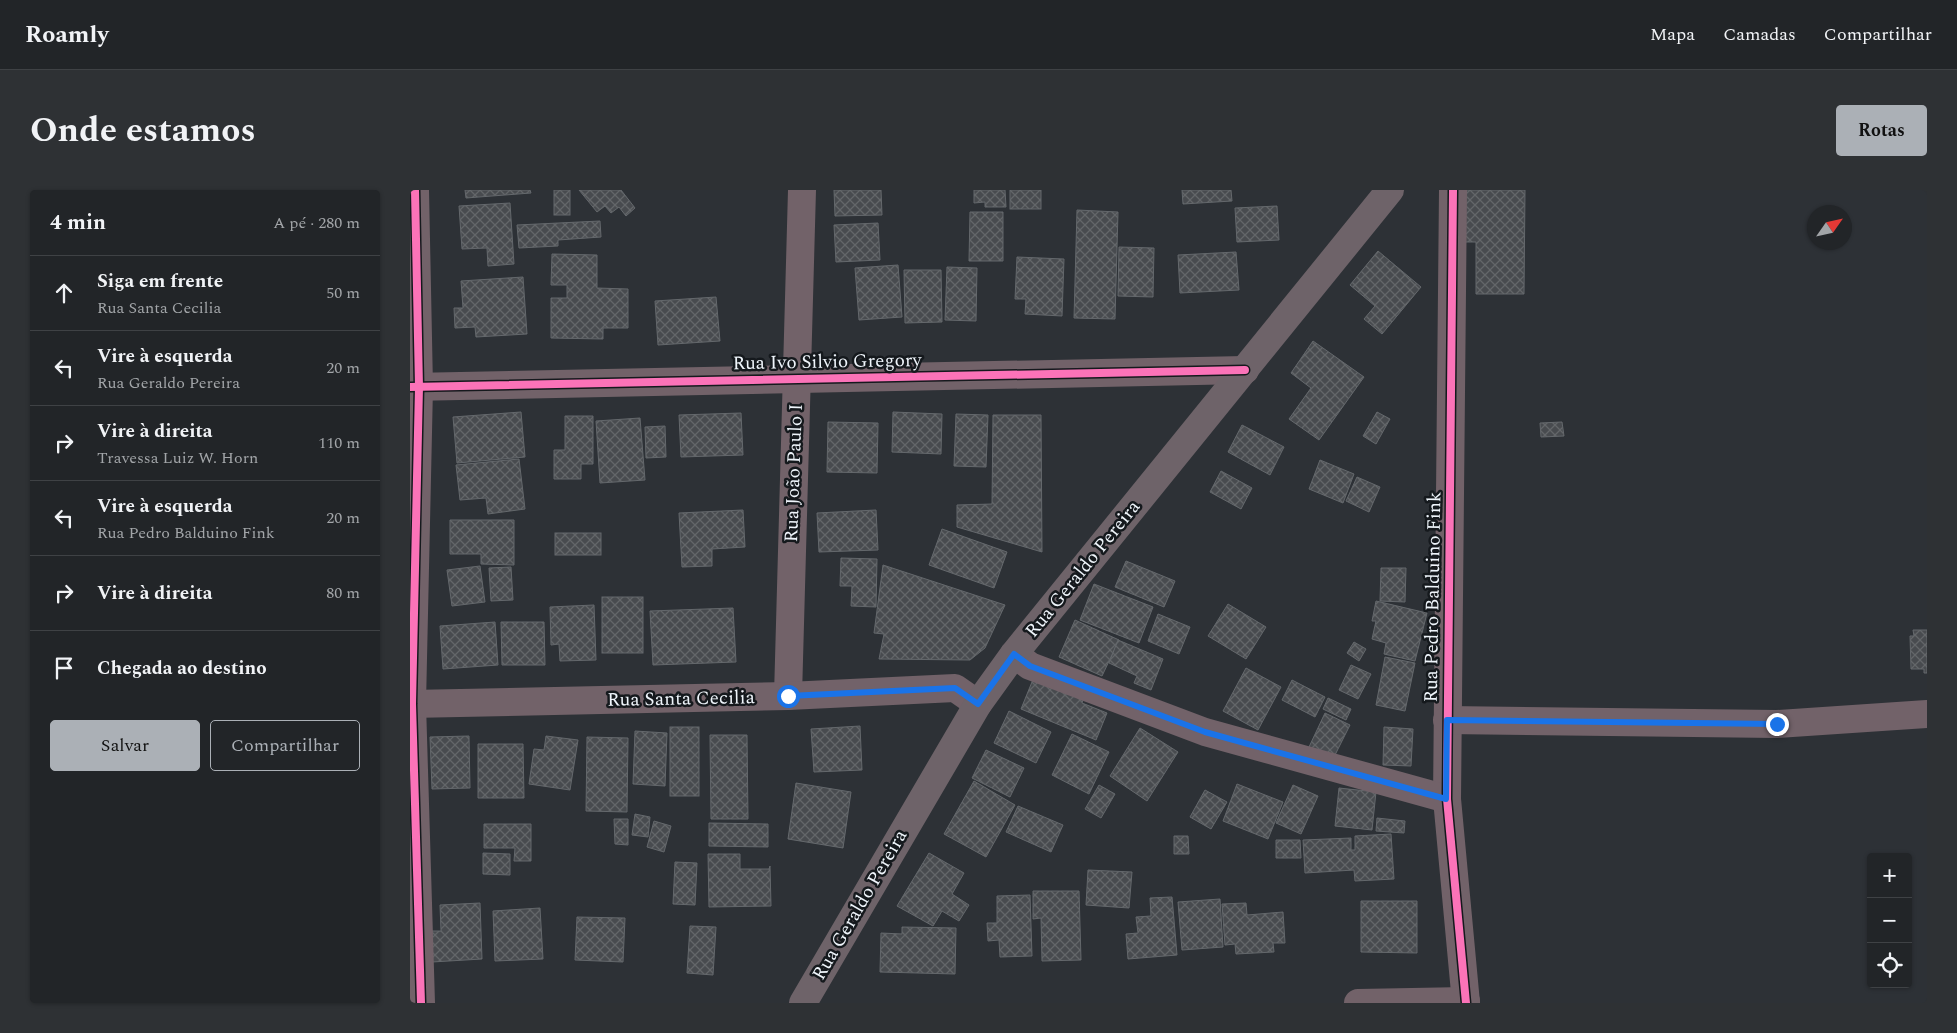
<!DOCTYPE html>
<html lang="pt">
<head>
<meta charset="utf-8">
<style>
	body { margin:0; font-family:Spectral,serif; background:#2e3134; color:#f1f3f6 }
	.controls { position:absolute; right:15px; bottom:15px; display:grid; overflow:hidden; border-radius:5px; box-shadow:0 1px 4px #0004 }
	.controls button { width:45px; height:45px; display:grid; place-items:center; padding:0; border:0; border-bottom:1px solid #3f4245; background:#222528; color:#f1f3f6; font:25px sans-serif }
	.compass { position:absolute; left:1397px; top:15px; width:45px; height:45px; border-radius:50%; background:#222528; box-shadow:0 1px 4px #0004; rotate:56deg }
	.stop { position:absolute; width:15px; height:15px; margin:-11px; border:4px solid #1a73e8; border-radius:50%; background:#fff }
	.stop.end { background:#1a73e8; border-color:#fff; box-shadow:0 1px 5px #0008 }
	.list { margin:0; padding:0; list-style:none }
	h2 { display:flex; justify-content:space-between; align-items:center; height:65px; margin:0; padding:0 20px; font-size:21px }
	h2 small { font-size:16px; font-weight:400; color:#a2a5a8 }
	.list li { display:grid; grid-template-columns:32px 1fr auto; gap:15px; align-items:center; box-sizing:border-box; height:75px; padding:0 20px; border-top:1px solid #3f4245 }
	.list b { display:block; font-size:19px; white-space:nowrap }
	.list p { margin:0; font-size:16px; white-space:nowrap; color:#a2a5a8 }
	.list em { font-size:16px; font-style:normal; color:#a2a5a8 }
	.actions { display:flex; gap:10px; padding:15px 20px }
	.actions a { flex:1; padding:11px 0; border:1px solid #abb0b6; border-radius:5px; text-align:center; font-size:18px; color:#abb0b6 }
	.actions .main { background:#abb0b6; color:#111 }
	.icon { flex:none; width:28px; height:28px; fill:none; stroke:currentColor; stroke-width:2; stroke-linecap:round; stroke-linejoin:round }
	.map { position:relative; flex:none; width:1517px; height:813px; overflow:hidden; border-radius:5px }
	header { display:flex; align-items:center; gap:30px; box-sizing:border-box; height:70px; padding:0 25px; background:#222528; border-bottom:1px solid #3f4245 }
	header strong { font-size:24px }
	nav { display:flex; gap:28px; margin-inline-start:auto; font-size:18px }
	.intro { display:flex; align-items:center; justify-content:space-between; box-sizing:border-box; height:120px; padding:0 30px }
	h1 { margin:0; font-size:35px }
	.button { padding:12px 22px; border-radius:5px; background:#abb0b6; color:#111; font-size:18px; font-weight:700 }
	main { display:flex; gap:30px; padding:0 30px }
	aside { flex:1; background:#222528; border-radius:5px; box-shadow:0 1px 4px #0004 }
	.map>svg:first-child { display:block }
	.building { fill:url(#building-cross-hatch); stroke:#64686c }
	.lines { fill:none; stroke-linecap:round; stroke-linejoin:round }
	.minor { stroke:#726269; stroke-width:28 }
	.major { stroke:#6e6369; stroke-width:28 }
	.cycleway-casing { stroke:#15191d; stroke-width:11 }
	.cycleway { stroke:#fb73b8; stroke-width:8 }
	.route { stroke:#1a73e8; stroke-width:6 }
	.labels { text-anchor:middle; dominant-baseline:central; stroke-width:5; stroke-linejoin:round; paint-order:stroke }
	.street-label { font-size:19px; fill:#eff5fb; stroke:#15191d }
</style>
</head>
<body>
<header>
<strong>Roamly</strong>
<nav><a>Mapa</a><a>Camadas</a><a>Compartilhar</a></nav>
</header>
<div class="intro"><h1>Onde estamos</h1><a class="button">Rotas</a></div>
<main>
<aside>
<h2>4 min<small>A pé · 280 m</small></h2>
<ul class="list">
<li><svg class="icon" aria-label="ahead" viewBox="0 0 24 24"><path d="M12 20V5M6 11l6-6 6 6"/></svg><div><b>Siga em frente</b><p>Rua Santa Cecilia</p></div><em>50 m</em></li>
<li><svg class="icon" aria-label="left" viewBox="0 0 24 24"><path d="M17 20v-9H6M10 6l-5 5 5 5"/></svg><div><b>Vire à esquerda</b><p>Rua Geraldo Pereira</p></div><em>20 m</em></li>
<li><svg class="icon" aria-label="right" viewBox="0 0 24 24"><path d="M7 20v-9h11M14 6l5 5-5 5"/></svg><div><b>Vire à direita</b><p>Travessa Luiz W. Horn</p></div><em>110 m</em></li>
<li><svg class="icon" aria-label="left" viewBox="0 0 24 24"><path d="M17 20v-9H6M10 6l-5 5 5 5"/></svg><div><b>Vire à esquerda</b><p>Rua Pedro Balduino Fink</p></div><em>20 m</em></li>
<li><svg class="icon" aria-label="right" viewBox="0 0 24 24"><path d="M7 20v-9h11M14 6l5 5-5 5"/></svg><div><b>Vire à direita</b></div><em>80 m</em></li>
<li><svg class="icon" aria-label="arrive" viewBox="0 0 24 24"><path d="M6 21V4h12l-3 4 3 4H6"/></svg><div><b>Chegada ao destino</b></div></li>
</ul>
<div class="actions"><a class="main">Salvar</a><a>Compartilhar</a></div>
</aside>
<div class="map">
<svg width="1517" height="813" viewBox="0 0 1517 813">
	<defs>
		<pattern id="building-cross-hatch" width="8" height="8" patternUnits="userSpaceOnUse" patternTransform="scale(1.25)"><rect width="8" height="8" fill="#484b4f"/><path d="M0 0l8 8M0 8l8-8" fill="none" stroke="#636669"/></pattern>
	</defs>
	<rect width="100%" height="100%" fill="#2d3136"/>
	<g class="building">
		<polygon points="55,0 120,0 121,3 56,8"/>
		<rect x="144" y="0" width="16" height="25"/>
		<polygon points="169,0 211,0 225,18 216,26 209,17 201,23 195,16 187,22"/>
		<polygon points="424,0 471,0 472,25 425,26"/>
		<polygon points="564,0 595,0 596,17 575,17 575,12 564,13"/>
		<rect x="600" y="0" width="31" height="19"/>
		<polygon points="772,0 821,0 822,11 773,14"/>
		<polygon points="1052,0 1115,0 1114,104 1066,104 1066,52 1052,52"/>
		<polygon points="100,13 104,74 78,76 77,58 52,59 49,16"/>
		<polygon points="867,16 869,50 827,52 825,18"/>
		<polygon points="667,20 708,22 705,129 664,128"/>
		<polygon points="560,22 593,22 593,71 559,71"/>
		<polygon points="190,31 191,47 148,50 148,56 109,58 107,35"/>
		<polygon points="468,33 470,70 426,72 424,35"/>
		<polygon points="709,57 744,58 743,107 708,106"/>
		<polygon points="968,61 1011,97 972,144 954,129 965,116 940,95"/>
		<polygon points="826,62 829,100 770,103 768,65"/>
		<polygon points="142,64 187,65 187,98 218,99 218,138 193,138 193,149 141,148 141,108 157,108 157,95 141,95"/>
		<polygon points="607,67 654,69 652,126 615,124 616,109 605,109"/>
		<polygon points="488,75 492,127 449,130 445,78"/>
		<polygon points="537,77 567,78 566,131 535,130"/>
		<polygon points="494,80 531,80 532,132 495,133"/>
		<polygon points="113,87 117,144 66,147 65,137 45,138 44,118 53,118 51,91"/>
		<polygon points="306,107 310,151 248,155 245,111"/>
		<polygon points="903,151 954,187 909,250 879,229 901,198 881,183"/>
		<polygon points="111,222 115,267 47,273 43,227"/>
		<polygon points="483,222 532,224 531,264 482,262"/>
		<polygon points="967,222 980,229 966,254 953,246"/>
		<polygon points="331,223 333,265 271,267 269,225"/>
		<polygon points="546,224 578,225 576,277 544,276"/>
		<polygon points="583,225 631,225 632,362 547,337 547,315 582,314"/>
		<polygon points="155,226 183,226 183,274 171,274 171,289 144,289 144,260 155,260"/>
		<polygon points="230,228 235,290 190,293 186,231"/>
		<polygon points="418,232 468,233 467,283 417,282"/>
		<polygon points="1152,232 1154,246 1131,247 1130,233"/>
		<polygon points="832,235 874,257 860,285 818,262"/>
		<polygon points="255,236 256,267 236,268 235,237"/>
		<polygon points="109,269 115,319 78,324 76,308 50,310 46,275"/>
		<polygon points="910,270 944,284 933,313 899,299"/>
		<polygon points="811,281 842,298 831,319 800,302"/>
		<polygon points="947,287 970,297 959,322 936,311"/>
		<polygon points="333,320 335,357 302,359 302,376 272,377 269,323"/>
		<polygon points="466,320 468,360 409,362 407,323"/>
		<polygon points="40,330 104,330 104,375 71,374 71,364 40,364"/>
		<polygon points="532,339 597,362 584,398 519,375"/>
		<rect x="145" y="343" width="46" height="22"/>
		<polygon points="431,368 467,369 466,417 441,416 442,396 430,396"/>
		<polygon points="716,371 765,391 754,417 705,397"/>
		<polygon points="473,375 595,415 575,458 560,470 469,469 474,444 464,443"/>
		<polygon points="70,376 75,412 42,416 37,380"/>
		<polygon points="101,377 103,410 81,411 79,378"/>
		<polygon points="971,378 996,378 995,412 970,411"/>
		<polygon points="684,394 743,417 729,453 670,430"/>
		<rect x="192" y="407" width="41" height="56"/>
		<polygon points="966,411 1017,423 1005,471 974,464 976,453 962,449 966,431 962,431"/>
		<polygon points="818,414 856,437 836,469 798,446"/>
		<polygon points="184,415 186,470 150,471 149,454 141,455 140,417"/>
		<polygon points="323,418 326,472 243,475 240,421"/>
		<polygon points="748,424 780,437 769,464 738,451"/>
		<polygon points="665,430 709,450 692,486 649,467"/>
		<polygon points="85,432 88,475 33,479 30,436"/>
		<polygon points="91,432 134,432 135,475 92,475"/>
		<polygon points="1503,440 1517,440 1517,483 1514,483 1514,479 1501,479 1500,446 1504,446"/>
		<polygon points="708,450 753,469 741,500 724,493 727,486 699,473"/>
		<polygon points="944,452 956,459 949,471 937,463"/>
		<polygon points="975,467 1005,473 995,521 966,515"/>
		<polygon points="941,475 961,484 948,509 929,500"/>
		<polygon points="836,478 871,497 848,540 813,521"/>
		<polygon points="626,482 676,502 672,513 697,523 686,550 611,519"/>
		<polygon points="882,490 915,507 905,527 872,510"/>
		<polygon points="918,508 941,519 936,530 913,519"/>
		<polygon points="599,521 641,542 626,573 584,553"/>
		<polygon points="915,523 940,535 923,569 899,557"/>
		<polygon points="450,536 452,580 404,582 401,539"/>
		<rect x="260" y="537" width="29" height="69"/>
		<polygon points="974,537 1003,539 1001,576 973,575"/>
		<polygon points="730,538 768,562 737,611 700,586"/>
		<polygon points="225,541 257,543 255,596 223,594"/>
		<polygon points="662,544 699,562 679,604 642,585"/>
		<polygon points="300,545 337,545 338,629 301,629"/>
		<polygon points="59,546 60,598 22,599 20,547"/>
		<polygon points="136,546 168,550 160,600 119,594 124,559 134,560"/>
		<polygon points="177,547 218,548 217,622 176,621"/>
		<polygon points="68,554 113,554 114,608 68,608"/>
		<polygon points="576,560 614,578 600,607 562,588"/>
		<polygon points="564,591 605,615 576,667 534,644"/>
		<polygon points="386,593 441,602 433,658 378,649"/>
		<polygon points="827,594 873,612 858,649 813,631"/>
		<polygon points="689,595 705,604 691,628 675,619"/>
		<polygon points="883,595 908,606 891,644 866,633"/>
		<polygon points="929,598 966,602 962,640 925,636"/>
		<polygon points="795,600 817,612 801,639 780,627"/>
		<polygon points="608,616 653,635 641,662 596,642"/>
		<polygon points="225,624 240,627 238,647 222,645"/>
		<polygon points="967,628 995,631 994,643 966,641"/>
		<polygon points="204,629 218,629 218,655 205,654"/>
		<polygon points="244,631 261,636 254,662 237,657"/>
		<polygon points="299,633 358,634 358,657 299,656"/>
		<polygon points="74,634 121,634 121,671 104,671 105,658 74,658"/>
		<polygon points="981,644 984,689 945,691 944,680 895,683 893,650 941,648 941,660 945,660 945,646"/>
		<polygon points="764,646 778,646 779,664 764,664"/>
		<polygon points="866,650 890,650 891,668 866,668"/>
		<polygon points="73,663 100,664 100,685 73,684"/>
		<polygon points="519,663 554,683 542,704 559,715 549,731 532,721 523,736 487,716"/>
		<polygon points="298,664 330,664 330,679 359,679 360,676 361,716 299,717"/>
		<polygon points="265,672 287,673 285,715 263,714"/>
		<polygon points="678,680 722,682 719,718 676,715"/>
		<polygon points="623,701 669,701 671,770 632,771 631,728 623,729"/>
		<polygon points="620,705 622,766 590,767 589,750 578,751 577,733 587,733 587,706"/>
		<polygon points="762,707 767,765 718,769 716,744 728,743 726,727 741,726 740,708"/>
		<polygon points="810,709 813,757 772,760 768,712"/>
		<polygon points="951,711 1007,711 1007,763 951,762"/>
		<polygon points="70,713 72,769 22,772 21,741 31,741 30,715"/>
		<polygon points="836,713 837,725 873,722 875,753 863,753 864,762 826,764 825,754 815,755 812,714"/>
		<polygon points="130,718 133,769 85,771 83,721"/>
		<polygon points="167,727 215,728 213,772 165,770"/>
		<polygon points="280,736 306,737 303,785 277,783"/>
		<polygon points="492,737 546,738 545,784 470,782 471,743 492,744"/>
	</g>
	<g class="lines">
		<g class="minor">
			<polyline points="5,0 9,197 2,514 11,813"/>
			<polyline points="1043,0 1037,609 1056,813"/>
			<polyline points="0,197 835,180"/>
			<polyline points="604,464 620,476 795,542 1037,609"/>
			<polyline points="378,506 392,0"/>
			<polyline points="0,514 378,506 545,498 568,514"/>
			<polyline points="1037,530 1367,534 1517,524"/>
			<polyline points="948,813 1056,811"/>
		</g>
		<polyline class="major" points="393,813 568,514 604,464 980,0"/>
		<g class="cycleway-casing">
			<g id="cycleway">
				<polyline points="5,0 9,197 2,514 11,813"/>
				<polyline points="1043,0 1037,609 1056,813"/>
				<polyline points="0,197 835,180"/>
			</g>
		</g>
		<use href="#cycleway" class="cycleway"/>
	</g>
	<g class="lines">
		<polyline class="route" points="378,506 545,498 568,514 604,464 620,476 795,542 1036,609 1037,530 1367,534"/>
	</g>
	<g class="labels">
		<g class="street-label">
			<text transform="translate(417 172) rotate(-1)">Rua Ivo Silvio Gregory</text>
			<text transform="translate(384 283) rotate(-88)">Rua João Paulo I</text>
			<text transform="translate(673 379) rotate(-51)">Rua Geraldo Pereira</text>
			<text transform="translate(1023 407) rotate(-89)">Rua Pedro Balduino Fink</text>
			<text transform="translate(271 509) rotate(-1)">Rua Santa Cecilia</text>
			<text transform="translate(450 715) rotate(-60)">Rua Geraldo Pereira</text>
		</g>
	</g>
</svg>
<div class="controls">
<button>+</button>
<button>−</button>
<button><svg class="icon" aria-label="locate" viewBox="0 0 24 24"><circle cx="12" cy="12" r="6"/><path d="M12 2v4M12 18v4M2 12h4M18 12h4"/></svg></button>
</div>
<svg class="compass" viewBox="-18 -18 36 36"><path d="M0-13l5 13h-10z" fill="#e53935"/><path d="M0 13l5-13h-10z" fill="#a2a5a8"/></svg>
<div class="stop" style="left:378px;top:506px"></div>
<div class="stop end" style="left:1367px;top:534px"></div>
</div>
</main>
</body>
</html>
